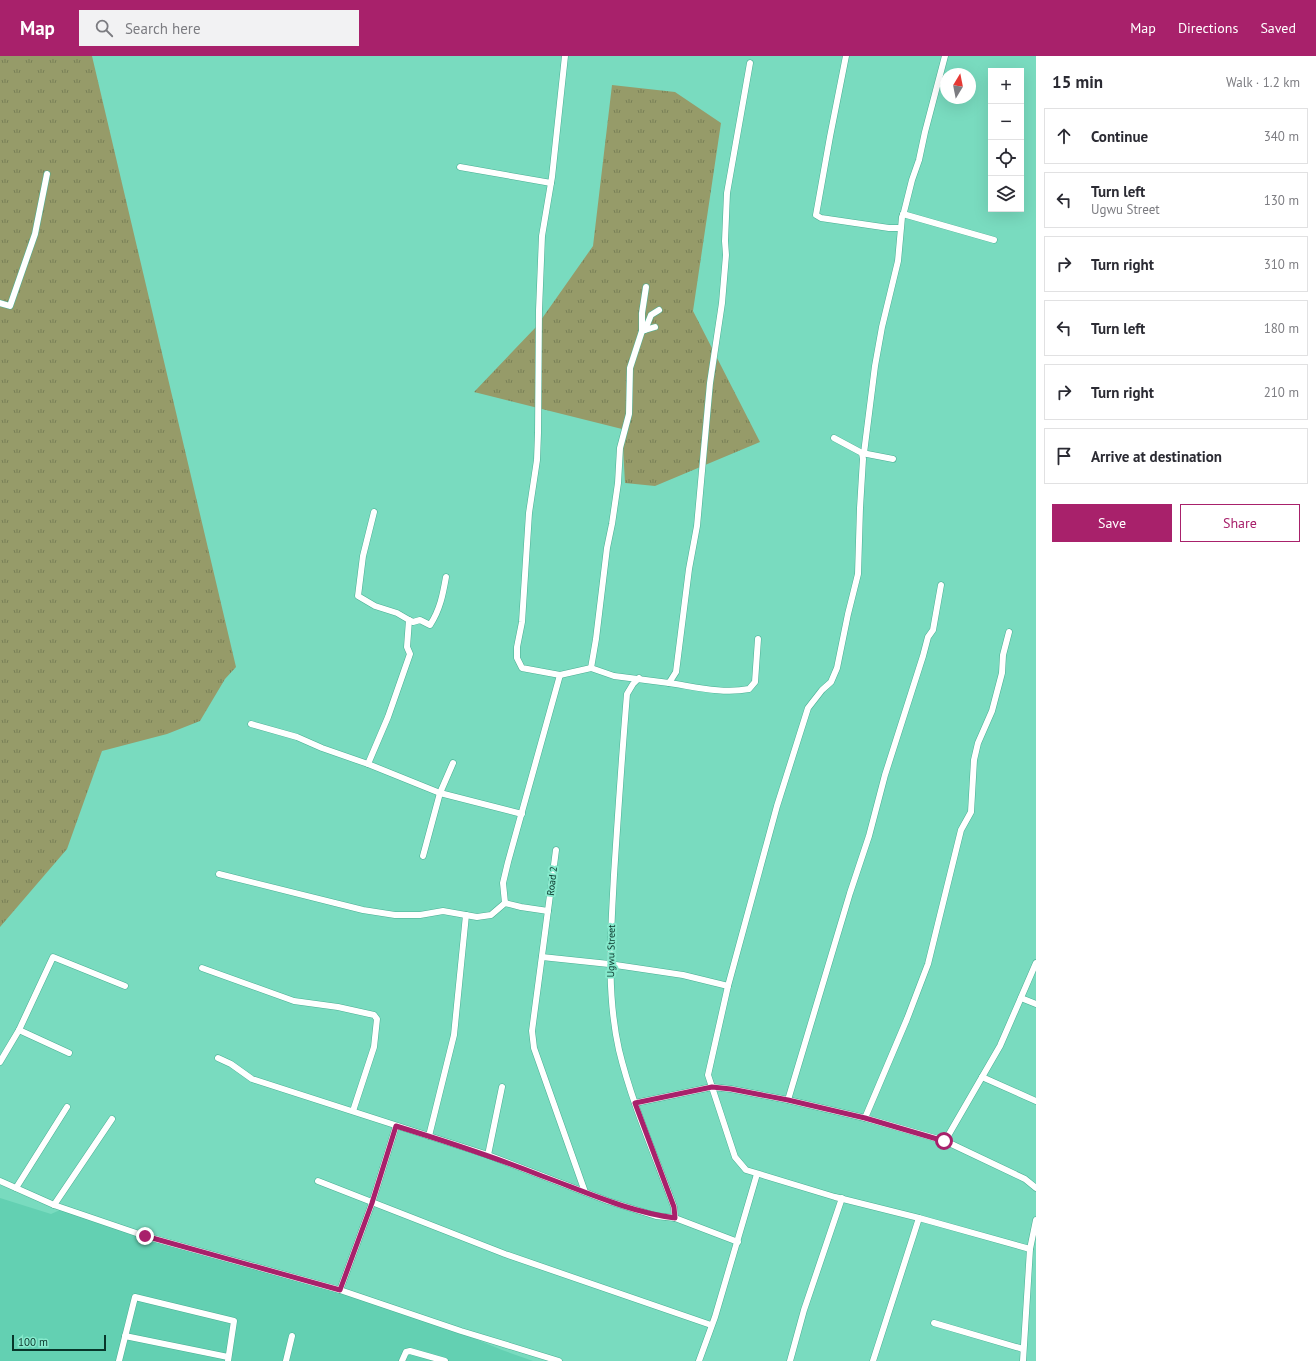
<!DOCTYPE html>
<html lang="en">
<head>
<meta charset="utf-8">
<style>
	body { margin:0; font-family:"PT Sans",sans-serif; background:#f2f2f3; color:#2b2b33 }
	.controls { position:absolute; right:12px; top:12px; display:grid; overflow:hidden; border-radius:0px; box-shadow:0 4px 16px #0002 }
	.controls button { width:36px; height:36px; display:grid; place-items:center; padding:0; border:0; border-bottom:1px solid #e1e1e2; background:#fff; color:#2b2b33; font:20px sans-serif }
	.compass { position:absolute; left:940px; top:12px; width:36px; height:36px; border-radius:50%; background:#fff; box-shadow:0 4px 16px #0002; rotate:10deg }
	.scale { position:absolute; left:12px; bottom:10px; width:94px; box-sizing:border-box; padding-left:4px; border:2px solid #08352a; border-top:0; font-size:11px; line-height:14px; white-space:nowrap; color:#08352a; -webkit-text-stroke:3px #86e9cc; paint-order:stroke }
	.stop { position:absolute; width:12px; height:12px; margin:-9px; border:3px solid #a8216b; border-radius:50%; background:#fff }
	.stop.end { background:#a8216b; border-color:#fff; box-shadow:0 1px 4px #0008 }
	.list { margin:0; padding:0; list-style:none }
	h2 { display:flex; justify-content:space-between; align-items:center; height:52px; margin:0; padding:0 16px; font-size:17px }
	h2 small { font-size:13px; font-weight:400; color:#7c7c81 }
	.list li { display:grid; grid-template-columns:26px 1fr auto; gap:12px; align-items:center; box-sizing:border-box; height:56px; margin:0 8px 8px; padding:0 8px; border:1px solid #e1e1e2; border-radius:0px }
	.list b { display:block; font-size:15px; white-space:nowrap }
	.list p { margin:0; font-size:13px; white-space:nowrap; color:#7c7c81 }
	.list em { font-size:13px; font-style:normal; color:#7c7c81 }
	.actions { display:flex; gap:8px; padding:12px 16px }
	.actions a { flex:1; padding:9px 0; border:1px solid #a8216b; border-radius:0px; text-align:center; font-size:14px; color:#a8216b }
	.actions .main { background:#a8216b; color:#fff }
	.icon { flex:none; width:22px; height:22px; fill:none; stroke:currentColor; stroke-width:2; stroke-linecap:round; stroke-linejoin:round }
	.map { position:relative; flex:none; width:1036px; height:1305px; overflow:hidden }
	header { display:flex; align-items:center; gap:24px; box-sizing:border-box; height:56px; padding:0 20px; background:#a8216b; color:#fff }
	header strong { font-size:19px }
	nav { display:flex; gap:22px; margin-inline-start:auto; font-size:14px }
	.search { width:280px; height:36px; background:#f2f2f3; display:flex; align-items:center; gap:10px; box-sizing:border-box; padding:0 14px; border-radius:0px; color:#7c7c81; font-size:15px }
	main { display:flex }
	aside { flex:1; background:#fff }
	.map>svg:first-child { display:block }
	.built { fill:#63d0b2 }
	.grass { fill:url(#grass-tufts) }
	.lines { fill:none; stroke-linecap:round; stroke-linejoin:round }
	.minor-casing { stroke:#4aae93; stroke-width:7 }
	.minor { stroke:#fff; stroke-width:6 }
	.route { stroke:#a8216b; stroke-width:5 }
	.labels { text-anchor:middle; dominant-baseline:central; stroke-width:4; stroke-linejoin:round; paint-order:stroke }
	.street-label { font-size:10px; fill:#08352a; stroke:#86e9cc }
</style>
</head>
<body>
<header>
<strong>Map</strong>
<div class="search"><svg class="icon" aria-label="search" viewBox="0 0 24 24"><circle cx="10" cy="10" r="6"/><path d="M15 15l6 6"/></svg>Search here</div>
<nav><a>Map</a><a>Directions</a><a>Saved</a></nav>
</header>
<main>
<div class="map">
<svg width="1036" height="1305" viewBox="0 0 1036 1305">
	<defs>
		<pattern id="grass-tufts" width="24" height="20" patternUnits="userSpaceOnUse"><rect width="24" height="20" fill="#969b69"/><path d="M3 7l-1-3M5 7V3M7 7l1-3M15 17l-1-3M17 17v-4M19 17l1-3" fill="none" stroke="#787f57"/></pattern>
	</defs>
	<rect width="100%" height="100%" fill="#79dbbf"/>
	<polygon class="built" points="0,1142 51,1158 60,1154 389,1247 502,1294 533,1305 0,1305"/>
	<g class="grass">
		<polygon points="0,0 92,0 236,611 225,623 200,665 167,678 102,695 67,793 0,871"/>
		<polygon points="612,29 675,36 721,67 693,255 760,386 655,430 625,427 622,373 474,336 536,271 593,190"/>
	</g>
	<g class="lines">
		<g class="minor-casing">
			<g id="minor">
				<polyline points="565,0 552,121 542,180 539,254 538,377 537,404 529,457 522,566 517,591 517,602 522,612 560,619 591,612 614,620 669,627 676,616 689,513 697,470 710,327 722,247 726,199 725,185 727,137 750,7"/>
				<path d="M846,0C835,53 825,106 816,159L821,162L889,172H900"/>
				<polyline points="460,111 551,127"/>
				<polyline points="903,158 994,184"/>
				<polyline points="0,247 10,250 35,178 47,118"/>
				<polyline points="645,274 655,271"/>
				<polyline points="642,275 645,274 651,259 659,254"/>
				<polyline points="834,382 862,397 893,403"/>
				<polyline points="862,397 863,403 860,452 858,518 848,558 837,612 831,626 822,634 808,652 777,750 728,930 708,1019 735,1101 746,1114 835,1141 919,1162 1030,1193"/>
				<polyline points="864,397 875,310 882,271 898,205 902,161 904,156 912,124 919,104 925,76 945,0"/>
				<path d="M409,564L413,566L420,564L430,569C440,554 443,538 446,521"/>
				<polyline points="591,612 596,583 607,492 612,468 618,427 620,392 629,358 630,312 642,275 642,257 646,231"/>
				<path d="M639,622L633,628L627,638C622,698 618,758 614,819C611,878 606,936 619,994C632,1048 655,1099 674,1151L675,1162"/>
				<path d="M669,627C696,631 723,638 749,633L755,626L758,583"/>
				<polyline points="251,668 297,681 322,692 368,708 440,737 522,758"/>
				<polyline points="368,708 388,661 410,598 407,591 409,564 397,557 375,550 358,540 363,500 374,456"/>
				<polyline points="556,794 532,975 534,992 585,1136"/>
				<polyline points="423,800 440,737 453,707"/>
				<polyline points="219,818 363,854 395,859 420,859 443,855 477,861 491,859 505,847 521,851 548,855"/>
				<polyline points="505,847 503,827 508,806 560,619"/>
				<polyline points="542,901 609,908 683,919 728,930"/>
				<polyline points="202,912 294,945 338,951 374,959 377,963 374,991 353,1055"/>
				<polyline points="1021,942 1036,948"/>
				<polyline points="19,974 69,997"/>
				<polyline points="218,1002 231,1008 252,1023 488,1099 608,1145 656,1160 675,1162 738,1186"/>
				<polyline points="0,1006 19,974 53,901 125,930"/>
				<polyline points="982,1021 1036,1045"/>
				<polyline points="788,1044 850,837 869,780 885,719 923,600 928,581 933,574 941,529"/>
				<polyline points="635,1047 712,1031 731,1033 788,1044 865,1062 945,1085 1025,1123 1036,1132"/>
				<polyline points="865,1062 907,963 928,908 961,774 971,756 974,704 978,687 992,655 1002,617 1003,599 1009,576"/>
				<polyline points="429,1080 454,979 466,859"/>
				<polyline points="945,1085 1000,990 1036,907"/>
				<polyline points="488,1099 502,1031"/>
				<polyline points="0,1125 54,1149 145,1180 340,1234 461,1275 559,1305"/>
				<polyline points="318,1125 505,1198 711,1269"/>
				<polyline points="16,1132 67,1051"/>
				<polyline points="54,1149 112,1063"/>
				<polyline points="340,1234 372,1147 396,1070"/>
				<polyline points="934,1267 1023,1293"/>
				<polyline points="125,1280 228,1301"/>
				<polyline points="119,1305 135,1241 234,1265 228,1305"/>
				<polyline points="286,1305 292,1280"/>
				<polyline points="402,1305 406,1296 410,1295 445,1305"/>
				<polyline points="699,1305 715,1261 757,1118"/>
				<polyline points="790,1305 804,1254 842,1142"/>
				<polyline points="873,1305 919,1162"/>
				<polyline points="1023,1305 1030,1193 1036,1164"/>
			</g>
		</g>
		<use href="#minor" class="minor"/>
	</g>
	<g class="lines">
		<path class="route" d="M145,1180L340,1234L372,1147L396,1070C445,1085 494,1101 542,1120C586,1136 629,1156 675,1162L674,1151L635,1047L712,1031L731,1033L788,1044L865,1062L944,1085"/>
	</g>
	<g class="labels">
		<g class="street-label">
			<text transform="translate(552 825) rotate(-83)">Road 2</text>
			<text transform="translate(611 895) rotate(-89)">Ugwu Street</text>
		</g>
	</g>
</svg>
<div class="controls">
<button>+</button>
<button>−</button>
<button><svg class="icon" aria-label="locate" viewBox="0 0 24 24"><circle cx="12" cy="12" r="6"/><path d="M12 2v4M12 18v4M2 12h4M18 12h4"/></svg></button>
<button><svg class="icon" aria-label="layers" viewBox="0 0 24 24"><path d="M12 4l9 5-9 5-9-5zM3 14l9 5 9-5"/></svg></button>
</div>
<svg class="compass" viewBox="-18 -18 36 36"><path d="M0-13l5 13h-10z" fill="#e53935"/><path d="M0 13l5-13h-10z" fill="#7c7c81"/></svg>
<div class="scale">100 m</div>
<div class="stop" style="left:944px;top:1085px"></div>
<div class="stop end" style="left:145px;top:1180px"></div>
</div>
<aside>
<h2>15 min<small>Walk · 1.2 km</small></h2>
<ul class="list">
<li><svg class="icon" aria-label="ahead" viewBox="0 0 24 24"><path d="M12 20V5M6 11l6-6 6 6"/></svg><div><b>Continue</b></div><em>340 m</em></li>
<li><svg class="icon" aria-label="left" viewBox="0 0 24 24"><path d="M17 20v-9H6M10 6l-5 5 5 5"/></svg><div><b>Turn left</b><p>Ugwu Street</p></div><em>130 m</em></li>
<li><svg class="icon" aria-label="right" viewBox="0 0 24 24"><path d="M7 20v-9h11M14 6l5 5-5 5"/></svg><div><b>Turn right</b></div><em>310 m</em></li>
<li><svg class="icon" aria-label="left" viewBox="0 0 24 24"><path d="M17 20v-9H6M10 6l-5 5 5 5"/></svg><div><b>Turn left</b></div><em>180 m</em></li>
<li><svg class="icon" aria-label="right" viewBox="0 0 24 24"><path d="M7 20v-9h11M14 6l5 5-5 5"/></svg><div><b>Turn right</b></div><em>210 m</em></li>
<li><svg class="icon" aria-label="arrive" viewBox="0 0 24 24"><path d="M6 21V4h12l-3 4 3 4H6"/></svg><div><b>Arrive at destination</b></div></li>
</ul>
<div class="actions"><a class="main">Save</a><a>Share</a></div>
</aside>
</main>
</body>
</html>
